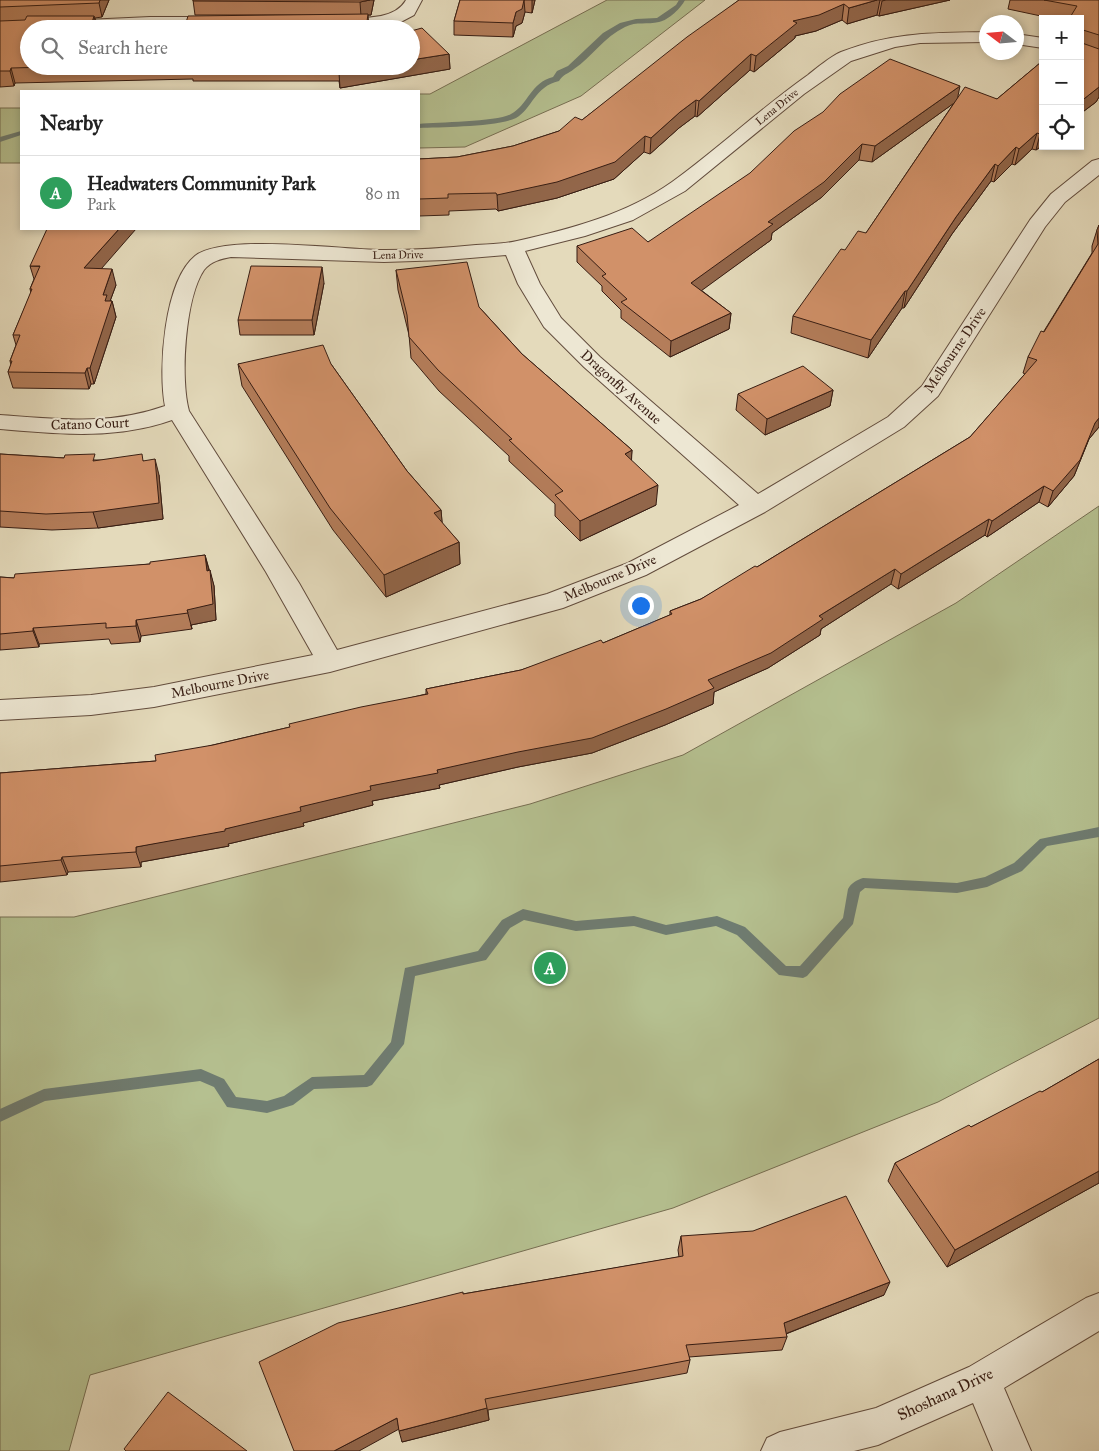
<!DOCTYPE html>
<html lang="en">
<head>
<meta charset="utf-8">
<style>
	body { margin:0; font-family:"IM FELL Great Primer",serif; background:#f6f6f6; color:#222 }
	.controls { position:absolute; right:15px; top:15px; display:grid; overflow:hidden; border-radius:0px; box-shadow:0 2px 8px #0003 }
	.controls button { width:45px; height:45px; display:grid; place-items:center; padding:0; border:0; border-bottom:1px solid #e0e0e0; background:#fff; color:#222; font:25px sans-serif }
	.compass { position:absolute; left:979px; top:15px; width:45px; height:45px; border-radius:50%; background:#fff; box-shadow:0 2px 8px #0003; rotate:286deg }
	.you { position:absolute; left:640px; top:605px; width:18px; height:18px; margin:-12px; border:4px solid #fff; border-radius:50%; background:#1a73e8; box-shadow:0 0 0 8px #1a73e833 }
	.badge { display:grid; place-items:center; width:32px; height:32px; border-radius:50%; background:#8f2418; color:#fff; font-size:16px; font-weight:700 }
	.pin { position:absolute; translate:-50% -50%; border:2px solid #fff; box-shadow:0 1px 5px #0006 }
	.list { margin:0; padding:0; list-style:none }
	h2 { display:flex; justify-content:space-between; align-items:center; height:65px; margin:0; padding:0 20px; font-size:21px }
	h2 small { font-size:16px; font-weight:400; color:#767676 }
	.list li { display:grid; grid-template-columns:32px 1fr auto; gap:15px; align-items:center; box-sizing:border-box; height:75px; padding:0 20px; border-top:1px solid #e0e0e0 }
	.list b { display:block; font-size:19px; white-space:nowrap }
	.list p { margin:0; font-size:16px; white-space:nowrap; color:#767676 }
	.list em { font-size:16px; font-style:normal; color:#767676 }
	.icon { flex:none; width:28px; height:28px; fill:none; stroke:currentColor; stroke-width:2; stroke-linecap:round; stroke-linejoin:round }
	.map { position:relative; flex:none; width:1099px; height:1451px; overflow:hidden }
	.search { position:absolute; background:#fff; box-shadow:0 2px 8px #0003; left:20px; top:20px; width:400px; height:55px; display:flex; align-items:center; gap:12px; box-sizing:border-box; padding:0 18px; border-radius:28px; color:#767676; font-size:19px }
	.panel { position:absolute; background:#fff; box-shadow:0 2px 8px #0003; left:20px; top:90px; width:400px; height:140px; border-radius:0px }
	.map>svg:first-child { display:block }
	.green { fill:#b5c090; stroke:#766e52 }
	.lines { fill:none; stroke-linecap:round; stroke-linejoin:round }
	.stream { fill:#6f7c71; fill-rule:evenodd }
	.minor-casing { stroke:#624c3d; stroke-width:2 }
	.minor { fill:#ede7d3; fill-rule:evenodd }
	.wall { fill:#b47d5a; stroke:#371d13 }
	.shaded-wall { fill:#92664a; stroke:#371d13 }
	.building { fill:#d19169; stroke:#371d13 }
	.labels { text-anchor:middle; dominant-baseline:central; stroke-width:4; stroke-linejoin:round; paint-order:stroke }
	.far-street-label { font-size:11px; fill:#371d13; stroke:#ede7d3 }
	.street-label { font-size:14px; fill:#371d13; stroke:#ede7d3 }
	.near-street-label { font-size:16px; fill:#371d13; stroke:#ede7d3 }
</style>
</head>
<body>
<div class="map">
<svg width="1099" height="1451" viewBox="0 0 1099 1451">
	<rect width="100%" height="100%" fill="#e4dabb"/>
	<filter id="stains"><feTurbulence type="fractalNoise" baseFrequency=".004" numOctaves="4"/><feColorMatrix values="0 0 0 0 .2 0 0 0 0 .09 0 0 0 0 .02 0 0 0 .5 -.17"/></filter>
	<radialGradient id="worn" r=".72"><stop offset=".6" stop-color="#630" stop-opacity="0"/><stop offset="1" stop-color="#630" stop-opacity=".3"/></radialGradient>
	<g class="green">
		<polygon points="607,0 705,0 581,96 465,147 419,148 419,94 430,94"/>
		<rect x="0" y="108" width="21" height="55"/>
		<polygon points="1099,506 1099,1018 938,1102 673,1208 90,1375 69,1451 0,1451 0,917 74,917 530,804 683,755 956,603"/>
	</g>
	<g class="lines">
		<g class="stream">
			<path d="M679,0H685C681,8 669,20 659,22C647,25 637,21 625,27C604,37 592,57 574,69C568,74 563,74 559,81C535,86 532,109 516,118C497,127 441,127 419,128V124C438,122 498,122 511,114C528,105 531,82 553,77L557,71L568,66L603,33L620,23L636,19L657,18L676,5Z"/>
			<polygon points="21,131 21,135 0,142 0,137"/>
			<path d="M1099,827V837L1047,846L1022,871L987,887L957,893L865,888L860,892L853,924L807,976L803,978L779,975L737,935L716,926L666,935L634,926L576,931L524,920L510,928L486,960L415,976L404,1044L372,1085L367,1087L314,1089L293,1105L267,1113L227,1107L214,1087L200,1081L45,1101L0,1122V1109L44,1089L201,1069L224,1079L236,1097L267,1101L284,1096L312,1077L364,1075L391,1042L405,968L478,951L502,920L523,909L576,921L634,916L666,925L717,916L745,927L786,966H800L843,918L848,889C851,883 857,880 863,878L957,883L985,877L1014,863L1040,839Z"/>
		</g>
		<g class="minor-casing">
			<g id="minor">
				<path d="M406,0H422L414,15L397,24L332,28L326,27L323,23L326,19L332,18C355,17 393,23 406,0Z"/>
				<polygon points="150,17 224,17 230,18 233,22 230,26 224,27 29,29 29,33 0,34 0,24"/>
				<path d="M986,32V42L920,43L895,47L851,61L804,94L685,191L633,220L585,236L525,251L540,284L561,318L600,357L758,494L888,417L922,386L1030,220L1051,194L1092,161L1099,159V175L1065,202L1045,227L938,396L904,427L765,512L646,575L563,608L330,672L154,707L91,715L0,720V700L91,695L154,687L313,655L266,572L172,420C115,440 59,434 0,429V415C58,419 109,426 165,406C158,370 164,281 195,256C224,233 344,250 385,250C416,250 446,248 476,245C490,244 504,244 517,241C571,229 627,214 672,182C719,148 761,108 808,75C818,67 830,57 841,52C893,32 932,33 986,32ZM506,255L518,284L544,327L584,367L739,505L628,563L547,594L337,650L299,583L189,411C180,379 185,298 204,270C211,261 221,259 231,257L384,262L446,260Z"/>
				<polygon points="1016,34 1043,38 1043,48 1016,44"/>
				<polygon points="1099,1293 1099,1331 1004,1388 1031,1451 993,1451 973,1403 878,1445 854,1451 761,1451 767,1438 780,1432 876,1408 969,1367 1086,1298"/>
			</g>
		</g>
		<use href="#minor" class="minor"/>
	</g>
	<g class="wall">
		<polygon points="0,0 109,0 102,17 95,18 97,29 29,66 411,66 449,54 450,69 340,88 339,81 193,81 193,79 15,83 14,86 0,87"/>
		<polygon points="193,0 374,0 371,15 195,15"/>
		<polygon points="460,0 535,0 532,13 525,12 522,23 516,26 513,37 454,35 454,21"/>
		<polygon points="739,0 950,0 879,16 877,15 847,24 842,20 816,31 795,36 795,38 754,72 750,70 697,117 695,116 679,128 650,154 644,152 614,179 557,198 498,211 496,209 449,211 449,215 419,216 419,159 457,157 513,146 559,131 582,120"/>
		<polygon points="1010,0 1099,0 1099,97 1096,102 1080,114 1080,19 1055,19 1008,9"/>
		<polygon points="1040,63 1043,145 1036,150 1032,149 1015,165 1012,164 994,182 991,181 952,234 904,308 902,308 868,358 791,333 793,316 845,250 866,233 954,103 872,162 859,160 822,197 772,233 771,240 701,290 731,313 729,329 670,357 621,318 621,310 602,291 602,286 577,262 577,246 648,242 957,99 997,99"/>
		<polygon points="1099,225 1099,427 1089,439 1074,476 1048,507 1039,502 987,537 985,535 898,589 891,584 821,629 820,635 768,668 714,692 713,704 665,725 592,753 518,767 439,785 440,788 372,801 373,805 303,823 304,826 228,844 229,846 141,862 141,867 68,872 67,875 0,882 0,773 156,761 213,745 290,727 426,694 426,689 521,670 603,643 670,615 670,611 701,599 757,567 970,437 1025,374 1023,373 1028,357 1092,253 1092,246 1097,230"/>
		<polygon points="30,266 101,269 116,285 110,301 112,301 116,317 94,384 91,384 89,389 13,388 8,372 11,365 10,361 16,345 13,335 31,293 30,289 34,279"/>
		<polygon points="396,270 479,307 522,354 632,450 631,460 656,505 580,541 555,516 555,504 509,461 509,456 439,391 411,358 409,335 398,290"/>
		<polygon points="324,283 314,335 240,335 238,320"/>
		<polygon points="238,364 331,364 407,471 441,510 442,523 459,542 460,564 386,597 333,530 242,386"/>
		<polygon points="833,390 830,406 765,435 736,410 738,394"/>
		<polygon points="0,454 96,460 144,461 159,475 163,519 98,528 52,530 0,527"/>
		<polygon points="205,555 214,586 216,620 191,625 192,629 141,636 140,642 111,644 109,639 39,644 39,647 0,650 0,577 14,578 150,564"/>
		<polygon points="1099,1059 1099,1183 947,1267 888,1181 895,1163 971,1127 1042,1092"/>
		<polygon points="681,1236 884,1295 786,1334 787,1337 782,1350 689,1357 690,1360 687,1373 488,1410 489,1420 402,1442 463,1294 679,1257 678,1250"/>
	</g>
	<g class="shaded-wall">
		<polygon points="100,0 109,0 102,17 99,3"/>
		<polygon points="370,0 374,0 371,15 368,15 369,29 366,29 361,16 360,2"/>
		<polygon points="524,0 525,12 522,23 516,26 513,37 513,23 516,12"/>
		<polygon points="532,0 535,0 532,13"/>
		<polygon points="877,0 880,0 877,15 847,24 849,8"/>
		<polygon points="886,0 950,0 879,16 882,1"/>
		<polygon points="844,4 842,20 816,31 795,36 795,38 754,72 756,56 793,21"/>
		<polygon points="94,16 97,29 90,29"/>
		<polygon points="449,54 450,69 340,88 339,73 377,66 411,66 411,60"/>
		<polygon points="751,54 750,70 697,117 699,101"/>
		<polygon points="11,68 15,83 14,86 10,71"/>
		<polygon points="960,86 957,101 872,162 875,146"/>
		<polygon points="1099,87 1099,97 1096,102 1080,114 1080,102"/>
		<polygon points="696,100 695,116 679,128 650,154 651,138 680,112"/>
		<polygon points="1043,132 1043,145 1036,150 1040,134"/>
		<polygon points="1037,133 1032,149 1015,165 1019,149"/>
		<polygon points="645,136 644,152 614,179 557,198 498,211 497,195"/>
		<polygon points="862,144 859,160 822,197 772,233 771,240 690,299 691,283 768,222"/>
		<polygon points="1016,147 1012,164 994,182 998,166"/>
		<polygon points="995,164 991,181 952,234 904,308 907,291 956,217"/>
		<polygon points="119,229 136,229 88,284 84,268"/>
		<polygon points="322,267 324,283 314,335 312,320"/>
		<polygon points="112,269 116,285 109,304 112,301 116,317 94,384 90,368 103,295"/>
		<polygon points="905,291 902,308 868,358 871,340"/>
		<polygon points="731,313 729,329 670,357 671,341"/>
		<polygon points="87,368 91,384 89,389 85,373"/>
		<polygon points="833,390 830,406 765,435 767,419"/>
		<polygon points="1099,418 1099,427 1089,439 1074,476 1048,507 1053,491 1095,423"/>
		<polygon points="632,450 631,471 625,454"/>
		<polygon points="155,459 159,475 163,519 98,528 93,512"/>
		<polygon points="658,485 656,505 580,541 580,521"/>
		<polygon points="1044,486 1039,502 987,537 992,521"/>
		<polygon points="441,510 443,532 434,513"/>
		<polygon points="989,519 985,535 898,589 901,574"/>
		<polygon points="459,542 460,564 386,597 384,575"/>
		<polygon points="205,555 209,571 207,571"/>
		<polygon points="895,569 891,584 821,629 820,635 768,668 714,692 713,704 665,725 592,753 518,767 439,785 440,788 372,801 373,805 303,823 304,826 228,844 229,846 141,862 141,867 136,852 136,847 225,829 300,807 370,786 437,770 708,680 819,616"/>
		<polygon points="210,570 214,586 216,620 191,625 192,629 187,610"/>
		<polygon points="136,620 141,636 140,642 136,626"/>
		<polygon points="33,628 39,644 39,647 33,631"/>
		<polygon points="62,857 68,872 67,875 61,860"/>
		<polygon points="1099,1171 1099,1183 947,1267 955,1250"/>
		<polygon points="890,1282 884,1295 780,1336 784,1323"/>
		<polygon points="487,1408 489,1420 402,1442 399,1431"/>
		<polygon points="397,1418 399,1429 359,1451 334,1451"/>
	</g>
	<g class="building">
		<polygon points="0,0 100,0 99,3 0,7"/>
		<polygon points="193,0 370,0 360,2 193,1"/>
		<polygon points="460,0 524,0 522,9 516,12 513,23 454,21"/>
		<polygon points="739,0 877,0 849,8 844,4 819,15 793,21 797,23 756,56 751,54 699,101 696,100 680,112 651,138 645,136 615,162 557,182 497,195 496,193 448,194 448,198 419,199 419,159 457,157 513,146 559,131 575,117 582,120 687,37"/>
		<polygon points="1044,0 1099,0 1099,35 1083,30 1082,43 1099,49 1099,87 1080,102 1080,19 1069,19 1077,6"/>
		<polygon points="368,14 366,29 184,29 188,16"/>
		<polygon points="27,16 94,16 90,29 29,29 29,66 86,66 11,68 10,71 0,71 0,21 25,20"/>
		<polygon points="422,28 449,54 411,60 411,31"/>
		<polygon points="890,59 960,86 875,146 862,144 824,182 768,222 773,224 691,283 731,313 671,341 621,302 627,299 602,276 606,274 577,246 632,228 648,242 750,173 794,131 823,112 840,94"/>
		<polygon points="1043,59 1043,132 1040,134 1037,133 1019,149 1016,147 998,166 995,164 956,217 907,291 905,291 871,340 793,316 841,249 845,250 858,231 866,233 965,87 997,99 1040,63"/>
		<polygon points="337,66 377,66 339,73"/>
		<polygon points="1099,225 1099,418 1095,423 1080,460 1053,491 1044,486 992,521 989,519 901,574 895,569 819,616 823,619 771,653 708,680 714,688 666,709 592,738 518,752 437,770 438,773 370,786 371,790 300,807 301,811 225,829 225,831 136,847 136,852 62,857 61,860 0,866 0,773 156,761 155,755 213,745 290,727 289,724 361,707 428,694 426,689 521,670 601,640 603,643 672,614 670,611 701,599 755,566 757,567 970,437 1037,360 1028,357 1041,331 1044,332 1098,244 1097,230"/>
		<polygon points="47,229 119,229 84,268 112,269 103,295 107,295 105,301 112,301 90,368 87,368 85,373 8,372 12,361 10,361 20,335 13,335 32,289 30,289 40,266 30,266"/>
		<polygon points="467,262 479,307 522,354 632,450 625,454 658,485 580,521 555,495 563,491 509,440 512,439 438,370 409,337 407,315 396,270"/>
		<polygon points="251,266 322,267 312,320 238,320"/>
		<polygon points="323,345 331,364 407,471 441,510 434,513 459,542 384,575 330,508 238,364"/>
		<polygon points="803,366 833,390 767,419 738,394"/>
		<polygon points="0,454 64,458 65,455 95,454 93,461 142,454 143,461 155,459 159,503 93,512 46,514 0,511"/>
		<polygon points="205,555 207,571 210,570 213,604 187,610 188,613 136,620 136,626 106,628 106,623 33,628 33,631 0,634 0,577 14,578 15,574 150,564 150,562"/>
		<polygon points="1099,1059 1099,1171 955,1250 895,1163 969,1125 971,1127 1040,1091 1042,1092"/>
		<polygon points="846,1196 890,1282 784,1323 787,1337 686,1345 690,1360 485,1399 487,1408 399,1431 397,1418 334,1451 294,1451 259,1362 338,1323 463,1292 463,1294 683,1256 681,1236 753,1231"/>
		<polygon points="168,1392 247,1451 126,1451 124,1449"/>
	</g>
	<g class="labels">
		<g class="far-street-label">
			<text transform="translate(777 107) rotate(-39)">Lena Drive</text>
			<text transform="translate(398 255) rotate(-1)">Lena Drive</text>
		</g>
		<g class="street-label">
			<text transform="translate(955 350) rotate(-56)">Melbourne Drive</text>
			<text transform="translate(621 387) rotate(42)">Dragonfly Avenue</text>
			<text transform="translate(90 424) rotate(-2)">Catano Court</text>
			<text transform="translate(610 578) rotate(-23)">Melbourne Drive</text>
			<text transform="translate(220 684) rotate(-11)">Melbourne Drive</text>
		</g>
		<g class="near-street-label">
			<text transform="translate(945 1394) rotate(-25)">Shoshana Drive</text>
		</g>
	</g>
	<rect width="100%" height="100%" filter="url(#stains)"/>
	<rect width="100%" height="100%" fill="url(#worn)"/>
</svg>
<div class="controls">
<button>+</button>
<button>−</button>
<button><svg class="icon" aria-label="locate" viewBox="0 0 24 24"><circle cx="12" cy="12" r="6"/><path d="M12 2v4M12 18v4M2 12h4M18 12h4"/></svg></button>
</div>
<svg class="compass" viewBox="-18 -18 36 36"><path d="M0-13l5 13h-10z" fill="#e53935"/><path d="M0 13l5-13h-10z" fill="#767676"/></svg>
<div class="you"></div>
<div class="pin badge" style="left:550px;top:968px;background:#2e9e5b">A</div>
<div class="search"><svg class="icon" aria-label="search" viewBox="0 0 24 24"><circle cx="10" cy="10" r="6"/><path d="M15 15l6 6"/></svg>Search here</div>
<section class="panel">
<h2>Nearby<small></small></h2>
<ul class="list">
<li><span class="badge" style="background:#2e9e5b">A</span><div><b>Headwaters Community Park</b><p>Park</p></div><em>80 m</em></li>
</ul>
</section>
</div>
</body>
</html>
